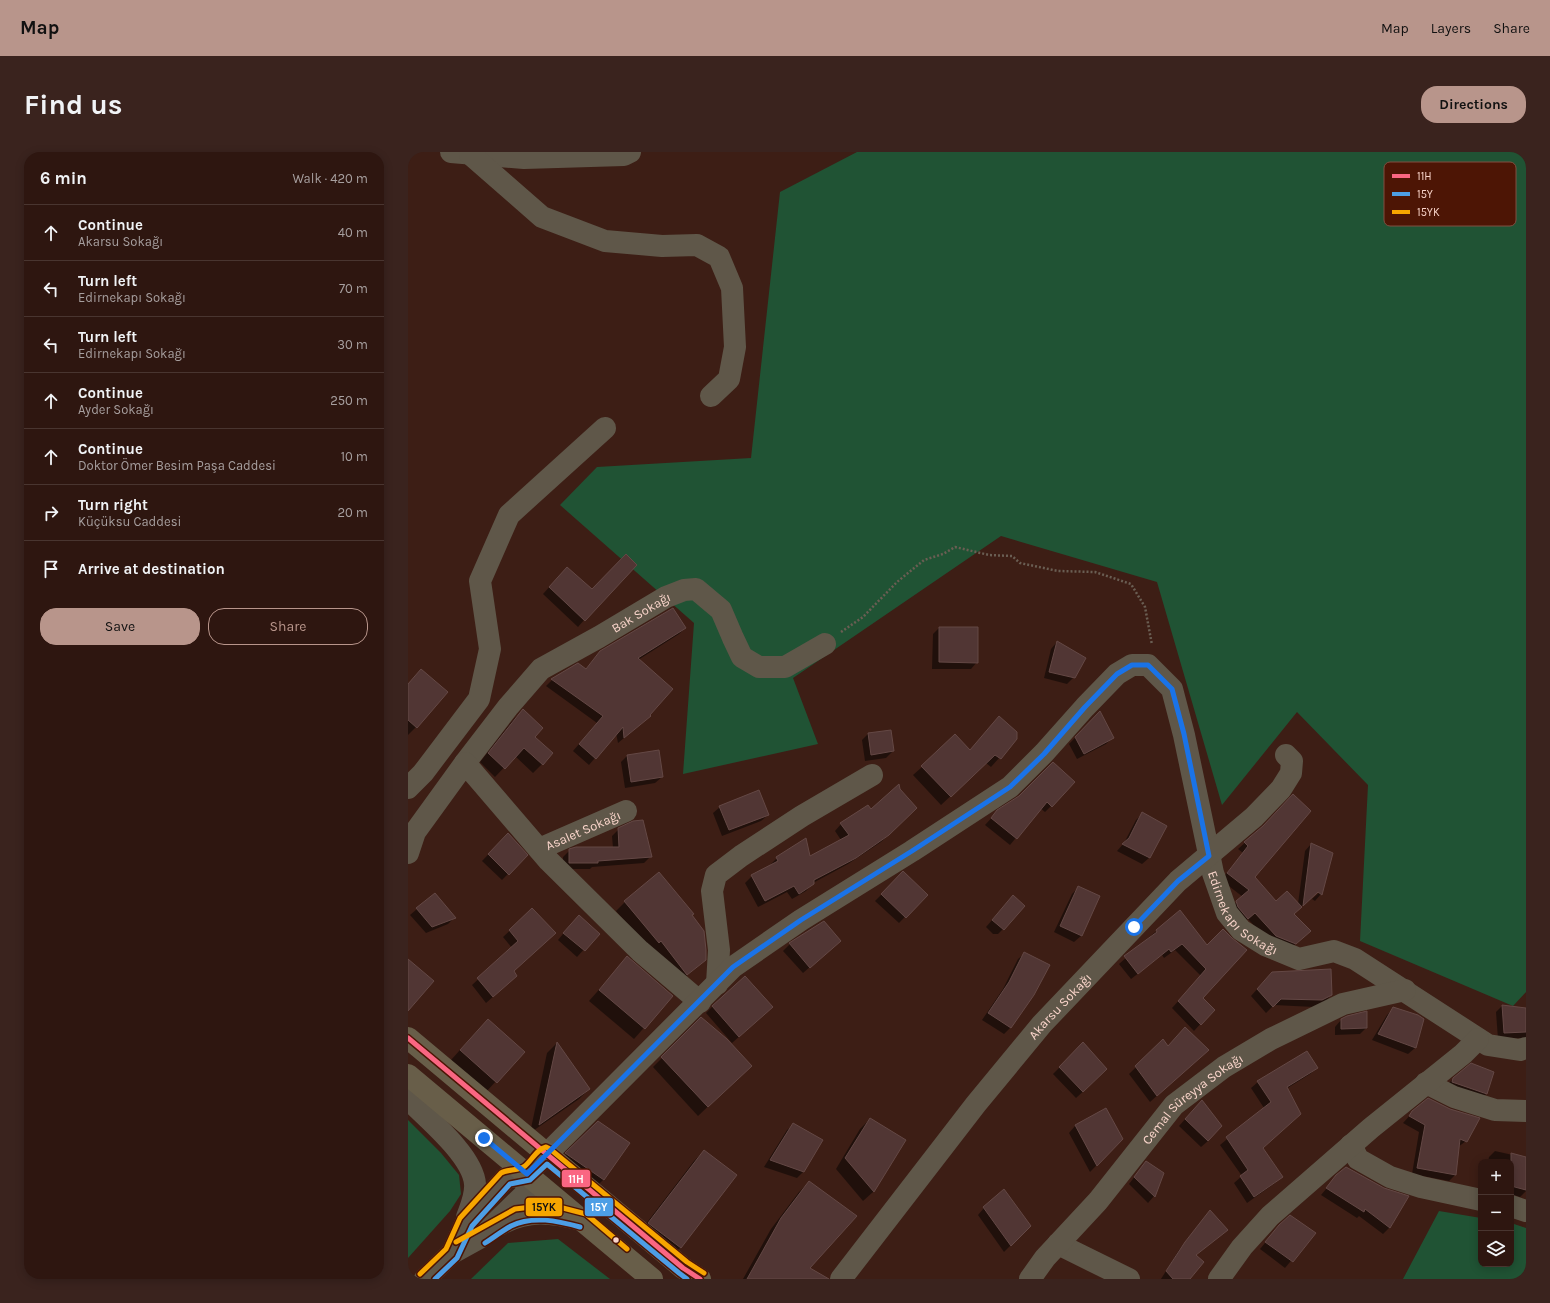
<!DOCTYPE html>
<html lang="en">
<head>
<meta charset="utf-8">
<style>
	body { margin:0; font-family:Karla,sans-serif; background:#3a231e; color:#f1f3f6 }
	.controls { position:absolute; right:12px; bottom:12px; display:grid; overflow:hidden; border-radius:8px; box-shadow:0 2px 10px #0003 }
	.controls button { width:36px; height:36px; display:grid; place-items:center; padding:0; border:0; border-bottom:1px solid #493530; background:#2e1610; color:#f1f3f6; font:20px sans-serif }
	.stop { position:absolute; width:12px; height:12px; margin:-9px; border:3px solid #1a73e8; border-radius:50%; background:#fff }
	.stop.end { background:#1a73e8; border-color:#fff; box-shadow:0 1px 4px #0008 }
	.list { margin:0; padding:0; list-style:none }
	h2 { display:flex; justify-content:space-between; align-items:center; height:52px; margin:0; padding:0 16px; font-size:17px }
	h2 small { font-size:13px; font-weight:400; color:#a79f9f }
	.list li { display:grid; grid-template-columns:26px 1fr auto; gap:12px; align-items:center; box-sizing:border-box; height:56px; padding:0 16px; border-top:1px solid #493530 }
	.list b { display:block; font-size:15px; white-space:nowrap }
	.list p { margin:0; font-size:13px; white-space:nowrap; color:#a79f9f }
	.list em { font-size:13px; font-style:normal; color:#a79f9f }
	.actions { display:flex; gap:8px; padding:12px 16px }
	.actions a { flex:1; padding:9px 0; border:1px solid #b8958b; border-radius:16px; text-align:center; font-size:14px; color:#b8958b }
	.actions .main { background:#b8958b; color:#111 }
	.icon { flex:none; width:22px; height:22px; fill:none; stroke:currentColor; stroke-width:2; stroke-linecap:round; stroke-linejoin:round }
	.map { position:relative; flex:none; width:1118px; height:1127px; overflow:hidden; border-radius:16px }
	header { display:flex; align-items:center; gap:24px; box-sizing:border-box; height:56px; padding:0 20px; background:#b8958b; color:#111 }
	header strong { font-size:19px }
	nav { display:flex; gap:22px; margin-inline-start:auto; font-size:14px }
	.intro { display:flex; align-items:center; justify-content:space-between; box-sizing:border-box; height:96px; padding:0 24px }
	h1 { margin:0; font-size:28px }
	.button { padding:10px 18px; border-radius:16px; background:#b8958b; color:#111; font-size:14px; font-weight:700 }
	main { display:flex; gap:24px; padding:0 24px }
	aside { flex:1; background:#2e1610; border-radius:16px; box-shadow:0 2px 10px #0003 }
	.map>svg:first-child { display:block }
	.green { fill:#205334 }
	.shadow { fill:#0007 }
	.building { fill:#513634; stroke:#644845 }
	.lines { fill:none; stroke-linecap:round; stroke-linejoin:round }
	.path { stroke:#6a5e53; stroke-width:2.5; stroke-dasharray:2 2; stroke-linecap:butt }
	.minor { stroke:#5f5749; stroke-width:22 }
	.major { stroke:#685e49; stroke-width:22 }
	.bus-1-casing { stroke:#4d1505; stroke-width:8 }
	.bus-2-casing { stroke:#4d1505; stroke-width:8 }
	.bus-3-casing { stroke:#4d1505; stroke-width:8 }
	.bus-1 { stroke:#fa6682; stroke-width:5 }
	.bus-2 { stroke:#4d9ee5; stroke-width:5 }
	.bus-3 { stroke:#f7a600; stroke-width:5 }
	.route { stroke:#1a73e8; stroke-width:5 }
	.bus-dot { fill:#fad5cb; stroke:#4d1505; stroke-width:1.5 }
	.labels { text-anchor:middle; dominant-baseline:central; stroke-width:3; stroke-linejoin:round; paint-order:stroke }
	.street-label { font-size:13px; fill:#fad5cb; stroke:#4d1505 }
	.key { fill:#4d1505; stroke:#814f40; stroke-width:1 }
	.key-label { font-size:11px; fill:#fad5cb }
	.line-badge { stroke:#4d1505; stroke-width:1.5 }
	.badge-label { font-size:11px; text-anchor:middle; font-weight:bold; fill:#fff }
	.pale-badge-label { font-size:11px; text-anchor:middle; font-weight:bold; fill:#111 }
</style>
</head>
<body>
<header>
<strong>Map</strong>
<nav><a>Map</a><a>Layers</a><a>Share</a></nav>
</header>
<div class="intro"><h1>Find us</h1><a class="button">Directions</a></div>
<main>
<aside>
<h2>6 min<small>Walk · 420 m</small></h2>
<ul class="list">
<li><svg class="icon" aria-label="ahead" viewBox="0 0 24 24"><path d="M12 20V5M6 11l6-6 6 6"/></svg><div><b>Continue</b><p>Akarsu Sokağı</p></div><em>40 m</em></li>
<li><svg class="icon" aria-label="left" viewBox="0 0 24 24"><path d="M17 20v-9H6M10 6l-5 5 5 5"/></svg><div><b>Turn left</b><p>Edirnekapı Sokağı</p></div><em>70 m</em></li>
<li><svg class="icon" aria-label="left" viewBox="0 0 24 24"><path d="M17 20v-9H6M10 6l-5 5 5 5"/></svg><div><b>Turn left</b><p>Edirnekapı Sokağı</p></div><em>30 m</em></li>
<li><svg class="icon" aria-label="ahead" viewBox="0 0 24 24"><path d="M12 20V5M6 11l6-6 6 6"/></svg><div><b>Continue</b><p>Ayder Sokağı</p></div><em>250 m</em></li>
<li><svg class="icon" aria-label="ahead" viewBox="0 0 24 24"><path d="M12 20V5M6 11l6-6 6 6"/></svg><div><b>Continue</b><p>Doktor Ömer Besim Paşa Caddesi</p></div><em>10 m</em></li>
<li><svg class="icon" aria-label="right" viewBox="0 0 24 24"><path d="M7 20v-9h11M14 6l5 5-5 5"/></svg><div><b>Turn right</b><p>Küçüksu Caddesi</p></div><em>20 m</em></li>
<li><svg class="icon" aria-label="arrive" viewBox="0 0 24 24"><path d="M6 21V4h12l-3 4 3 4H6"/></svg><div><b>Arrive at destination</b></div></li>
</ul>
<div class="actions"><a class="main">Save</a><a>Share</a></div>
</aside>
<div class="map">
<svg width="1118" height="1127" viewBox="0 0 1118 1127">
	<rect width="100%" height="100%" fill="#3d1e15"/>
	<g class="green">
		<polygon points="449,0 1118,0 1118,840 1105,854 952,789 960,633 889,560 814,653 749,430 593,384 385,526 410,592 275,622 286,471 152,353 189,315 343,306 372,40"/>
		<polygon points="0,968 33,1001 51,1023 53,1042 42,1059 0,1106"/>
		<polygon points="1031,1059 1073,1066 1073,1112 1103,1112 1103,1071 1118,1076 1118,1127 995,1127"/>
		<polygon points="150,1087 202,1127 63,1127 100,1091"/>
	</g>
	<g class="shadow">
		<polygon points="153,422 184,438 176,468 170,475 135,442"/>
		<polygon points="277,476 271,482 230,508 235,570 210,591 208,581 181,613 165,599 189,571 138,534 144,528 170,512 177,518 192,500"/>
		<polygon points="531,476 569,510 563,517 524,517 525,482"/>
		<polygon points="649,490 666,525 659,532 636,526 643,497"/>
		<polygon points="0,532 8,575 0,583"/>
		<polygon points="115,559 134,612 125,621 107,604 87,625 72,610 106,567"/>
		<polygon points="685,567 705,585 698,592 669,607 661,592"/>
		<polygon points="460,582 485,599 478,606 457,609 454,588"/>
		<polygon points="608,587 583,615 578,611 533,653 505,623 514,615 562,599"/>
		<polygon points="219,604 254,625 247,631 217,636 213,610"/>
		<polygon points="645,611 643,654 637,660 632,656 602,693 577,673 590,659 611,645"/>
		<polygon points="491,637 508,656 473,690 440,712 405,731 398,739 384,747 379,740 350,755 337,731 344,724 363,714 362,713 369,706 398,688 401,706 433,688 427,679 433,672 463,658"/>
		<polygon points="312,655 360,663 353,669 314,684 305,661"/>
		<polygon points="734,662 758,674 741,706 734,712 709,699 716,691 728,668"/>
		<polygon points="853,676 846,725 868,750 890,752 897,699 903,692 913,742 907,749 904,747 911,741 911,738 885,762 901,779 881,798 862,791 840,767 833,773 822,756 835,745 813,728 835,701 830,697"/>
		<polygon points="211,677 243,704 236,711 184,715 182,717 155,717 155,705 162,698 205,696 204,684"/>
		<polygon points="100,682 118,703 94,728 74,709"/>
		<polygon points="495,721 518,743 491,771 467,749"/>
		<polygon points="671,735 691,745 673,784 666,790 646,780 664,742"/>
		<polygon points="217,750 283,763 297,808 270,831 208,759"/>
		<polygon points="599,751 597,775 590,782 585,782 578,775"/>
		<polygon points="9,757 46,766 40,772 18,781 2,763"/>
		<polygon points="124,758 102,830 78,851 64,833 104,796 95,785"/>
		<polygon points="771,759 799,794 823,787 793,846 805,858 786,879 764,856 793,824 767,798 756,806 754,803 723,827 711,812"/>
		<polygon points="416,770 425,795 395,821 375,799 382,792"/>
		<polygon points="164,771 190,782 169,805 150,788"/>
		<polygon points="617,801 625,843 602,876 596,882 574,868 595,837 610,807"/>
		<polygon points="219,806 264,844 226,887 181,849"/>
		<polygon points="858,827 923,843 917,850 906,855 866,853 858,861 843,844"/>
		<polygon points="305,854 357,862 324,891 298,861"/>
		<polygon points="1094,854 1118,857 1118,886 1090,887 1088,860"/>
		<polygon points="985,857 1015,867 1007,896 1000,902 964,888 979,863"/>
		<polygon points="293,867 332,924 290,964 245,915"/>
		<polygon points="933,868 958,876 952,882 927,883 927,875"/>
		<polygon points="70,878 115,900 78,940 43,908"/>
		<polygon points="755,889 760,895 793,904 742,950 721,922"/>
		<polygon points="149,891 181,937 171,947 122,981 139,901"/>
		<polygon points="675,892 692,924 668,946 645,922"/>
		<polygon points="909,916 902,922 878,937 854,997 873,1024 867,1031 839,1051 826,1031 834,1024 812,993 856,956 843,936 850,930"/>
		<polygon points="1084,921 1078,942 1072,948 1039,933 1046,926"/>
		<polygon points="787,956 800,989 793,995 771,974"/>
		<polygon points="697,958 714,987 682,1020 661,981 667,974"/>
		<polygon points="1005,960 1058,989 1050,995 1047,1023 1041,1029 1004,1022 1011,980 995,971"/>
		<polygon points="462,967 497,989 465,1040 455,1049 428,1017 452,977"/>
		<polygon points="190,970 221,992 195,1028 185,1038 148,1012"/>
		<polygon points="386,972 396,1019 389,1026 356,1015 379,978"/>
		<polygon points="296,999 327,1023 272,1096 262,1105 231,1081 286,1009"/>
		<polygon points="1087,999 1118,1006 1118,1039 1112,1045 1103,1042 1103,1010 1080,1010 1081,1005"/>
		<polygon points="738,1010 755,1021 746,1044 740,1051 721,1032"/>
		<polygon points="929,1024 1000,1045 981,1076 975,1082 951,1064 949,1066 913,1043"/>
		<polygon points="401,1030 401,1116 407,1127 335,1127 363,1077 391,1040"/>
		<polygon points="576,1056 622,1074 596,1100 570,1063"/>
		<polygon points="796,1066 819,1078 788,1103 780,1127 753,1127 771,1098"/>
		<polygon points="872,1073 906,1081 877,1116 852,1097"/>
	</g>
	<g class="building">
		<polygon points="218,402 229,413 177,469 141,435 159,415 184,437"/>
		<polygon points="265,456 278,476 230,506 265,537 242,563 243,564 216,586 215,575 188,607 171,592 195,564 143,527 170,511 178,517 192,499"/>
		<polygon points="531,475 570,475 570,511 531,510"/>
		<polygon points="649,489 678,506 667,526 641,520"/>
		<polygon points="13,517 40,540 9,576 0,568 0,532"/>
		<polygon points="115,557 135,576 127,585 145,601 135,613 116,596 97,617 80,601"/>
		<polygon points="692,559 706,586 676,602 667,585"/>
		<polygon points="591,564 609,580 609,587 593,607 587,603 543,645 513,614 547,582 562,598"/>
		<polygon points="483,578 486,599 463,603 460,581"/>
		<polygon points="251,598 255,625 223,630 219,603"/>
		<polygon points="645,610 667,630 644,655 639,650 609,687 583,666 589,658 611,644"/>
		<polygon points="491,632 492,637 509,656 481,683 448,706 406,728 406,732 391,742 386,734 357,749 343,723 370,709 368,705 398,686 402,704 441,683 432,671 460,653 463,657"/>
		<polygon points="351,638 361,663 321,678 311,654"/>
		<polygon points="885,642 903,659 847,725 868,749 879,739 894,755 886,762 903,779 888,792 868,784 847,761 840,767 830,755 828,749 841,738 819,721 840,694 836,690 855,674"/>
		<polygon points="734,660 759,674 742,706 714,692 721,686"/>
		<polygon points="235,668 244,705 190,709 190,711 161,711 161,697 168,695 211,695 210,676 225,669"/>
		<polygon points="100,681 120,703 101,723 80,702"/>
		<polygon points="903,691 925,701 914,743 910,740 895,754"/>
		<polygon points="495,719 520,743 498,766 473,742"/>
		<polygon points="251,720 286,762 284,763 296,779 298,798 298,808 279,823 253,789 251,791 216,749"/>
		<polygon points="670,734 692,744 674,784 652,774"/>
		<polygon points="27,741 48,766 24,775 8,756"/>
		<polygon points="605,743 617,754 596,778 584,768"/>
		<polygon points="124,756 148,781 106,819 109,824 85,845 69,826 110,789 101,778"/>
		<polygon points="772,758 799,793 815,777 824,786 839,798 795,846 807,858 793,873 770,849 798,817 774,792 763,800 761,797 730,822 716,804 749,780 748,778"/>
		<polygon points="171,763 192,782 177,799 155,781"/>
		<polygon points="416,769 433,789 402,816 381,791"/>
		<polygon points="616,800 642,813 626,843 603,876 580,861 601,830"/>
		<polygon points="219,804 265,844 237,877 191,838"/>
		<polygon points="0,807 26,829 0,859"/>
		<polygon points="923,817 924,843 914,848 873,847 865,855 849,837 864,820"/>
		<polygon points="337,824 365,855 331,885 304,854"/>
		<polygon points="1094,853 1118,856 1118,880 1096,881"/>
		<polygon points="985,855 1010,863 1016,867 1008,896 970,882"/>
		<polygon points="959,859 959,876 933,877 933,867 939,864"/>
		<polygon points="293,865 319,887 344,914 300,955 253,905"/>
		<polygon points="80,867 117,900 89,931 52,898"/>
		<polygon points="777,875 801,898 749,944 727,914 755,887 760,894"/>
		<polygon points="149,890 182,937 131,973"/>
		<polygon points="675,890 699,917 675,940 651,915"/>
		<polygon points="899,899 910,916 879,935 893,962 855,996 875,1025 846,1045 832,1024 840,1018 818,985 863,950 849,929"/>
		<polygon points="1063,911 1086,920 1079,942 1044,930 1045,926"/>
		<polygon points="1020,946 1042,957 1072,966 1059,990 1052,987 1048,1023 1009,1016 1017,973 1001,964 1004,959"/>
		<polygon points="794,948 814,974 800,989 777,967"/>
		<polygon points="698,956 715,987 689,1014 667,973"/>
		<polygon points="462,966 498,988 466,1040 437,1006"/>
		<polygon points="190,969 222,991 196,1028 157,1001"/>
		<polygon points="385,971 415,988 396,1020 362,1008"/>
		<polygon points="296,998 329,1023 273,1096 240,1071"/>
		<polygon points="1103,1001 1118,1005 1118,1038 1103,1034"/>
		<polygon points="738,1009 756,1021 747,1045 726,1025"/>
		<polygon points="938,1015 976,1036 1001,1044 982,1076 957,1057 956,1060 918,1036 928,1023"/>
		<polygon points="401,1029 449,1064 402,1116 421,1127 339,1127 373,1066"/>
		<polygon points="596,1037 623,1074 603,1094 575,1055"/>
		<polygon points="802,1058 820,1078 788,1103 796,1110 782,1127 765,1127 758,1119 777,1090"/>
		<polygon points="882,1063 908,1081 885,1110 857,1090 871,1073"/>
	</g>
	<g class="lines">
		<polyline class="path" points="433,480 455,465 489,430 516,408 535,402 547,395 581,403 604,404 612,411 650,419 687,420 723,432 737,455 744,493"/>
		<g class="minor">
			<polyline points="43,0 116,6 216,3 222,0"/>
			<polyline points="62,2 134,65 197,89 254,94 289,93 311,105 324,136 327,195 321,227 303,244"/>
			<path id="s1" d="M57,611L100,555L133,517L191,485L258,445L276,438L288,437L313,458L325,486L334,505L351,515H377L417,492"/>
			<polyline points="0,636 15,621 71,547 82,497 72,429 101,363 197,276"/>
			<path id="s2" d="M131,697L218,659"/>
			<polyline points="0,701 7,680 57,611 141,709 232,799 292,850"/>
			<polyline points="309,832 311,798 304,739 308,723 333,704 394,664 464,623"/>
			<polyline points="1018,931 1046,945 1087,958 1118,959"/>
			<path d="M0,947C20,967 65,1004 67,1032C68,1044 63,1054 59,1065"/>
			<polyline points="943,993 950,1007 982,1025 1013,1035 1073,1048"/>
			<polyline points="1103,1054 1118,1059"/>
			<path d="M91,1073C120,1057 143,1060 174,1068"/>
			<polyline points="650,1092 721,1127"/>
			<path id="s3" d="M44,1101L58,1070L98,1026L119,1022L325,815L393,768L504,699L602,635L636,601L677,555L709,522L724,513H740L764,537L776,583L805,721L819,761L833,778L857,793L891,807L926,799L947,807L1080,893L1112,898L1118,896"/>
			<polyline points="17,1127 44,1101 73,1085 118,1041 119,1022"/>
			<path id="s4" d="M433,1127L568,952L634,872L770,729L846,665L873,637L883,621L884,609L878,603"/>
			<path id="s5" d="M622,1127L637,1106L690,1049L766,953L816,915L863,887L935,852L997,838"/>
			<polyline points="811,1127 834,1095 862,1064 963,976 1055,902 1070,887"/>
		</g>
		<g class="major">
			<polyline points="0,886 275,1116 292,1127"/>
			<polyline points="0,923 244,1127"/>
		</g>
		<g class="bus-1-casing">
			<polyline id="bus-1" points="0,886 275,1116 292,1127"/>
		</g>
		<g class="bus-2-casing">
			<g id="bus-2">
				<path d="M77,1091C85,1086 94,1079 103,1074C125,1063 150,1069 172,1075"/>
				<polyline points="27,1127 49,1106 64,1074 102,1032 122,1028 139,1012 271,1121 279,1127"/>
			</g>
		</g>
		<g class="bus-3-casing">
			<g id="bus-3">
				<polyline points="48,1090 107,1057 124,1055 151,1055 178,1062 219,1097"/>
				<path d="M12,1122L38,1097L52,1066L93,1021C100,1017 111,1019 117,1014C124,1008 129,997 138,995L142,997L279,1110L296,1121"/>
			</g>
		</g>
		<use href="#bus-1" class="bus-1"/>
		<use href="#bus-2" class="bus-2"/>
		<use href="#bus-3" class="bus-3"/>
	</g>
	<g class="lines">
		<polyline class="route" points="76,986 119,1022 325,815 393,768 504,699 602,635 636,602 677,555 709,522 724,513 740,513 764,537 776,582 801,704 770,729 726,775"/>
	</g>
	<circle class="bus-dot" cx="208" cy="1088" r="3.5"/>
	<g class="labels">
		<g class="street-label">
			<text stroke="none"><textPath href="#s1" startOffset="236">Bak Sokağı</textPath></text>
			<text stroke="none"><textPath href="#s2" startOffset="48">Asalet Sokağı</textPath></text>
			<text stroke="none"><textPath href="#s3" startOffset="1201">Edirnekapı Sokağı</textPath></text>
			<text stroke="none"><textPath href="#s4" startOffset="350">Akarsu Sokağı</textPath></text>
			<text stroke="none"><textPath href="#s5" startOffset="244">Cemal Süreyya Sokağı</textPath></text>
		</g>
	</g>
	<rect x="976" y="10" width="132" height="64" rx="6" class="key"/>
	<rect x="984" y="22" width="18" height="4" fill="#fa6682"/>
	<rect x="984" y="40" width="18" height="4" fill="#4d9ee5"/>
	<rect x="984" y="58" width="18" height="4" fill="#f7a600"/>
	<g class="key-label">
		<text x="1009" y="28">11H</text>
		<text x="1009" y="46">15Y</text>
		<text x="1009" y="64">15YK</text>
	</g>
	<g class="line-badge">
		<rect x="153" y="1017" width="30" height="19" rx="4" fill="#fa6682"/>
		<rect x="176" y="1045" width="30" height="20" rx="4" fill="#4d9ee5"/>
		<rect x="117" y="1045" width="38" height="20" rx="4" fill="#f7a600"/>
	</g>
	<g class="badge-label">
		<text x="168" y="1031">11H</text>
		<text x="191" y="1059">15Y</text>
	</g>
	<g class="pale-badge-label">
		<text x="136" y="1059">15YK</text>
	</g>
</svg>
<div class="controls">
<button>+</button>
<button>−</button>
<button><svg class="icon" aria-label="layers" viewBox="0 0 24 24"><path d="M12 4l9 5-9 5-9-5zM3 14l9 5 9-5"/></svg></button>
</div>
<div class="stop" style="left:726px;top:775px"></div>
<div class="stop end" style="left:76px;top:986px"></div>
</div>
</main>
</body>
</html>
